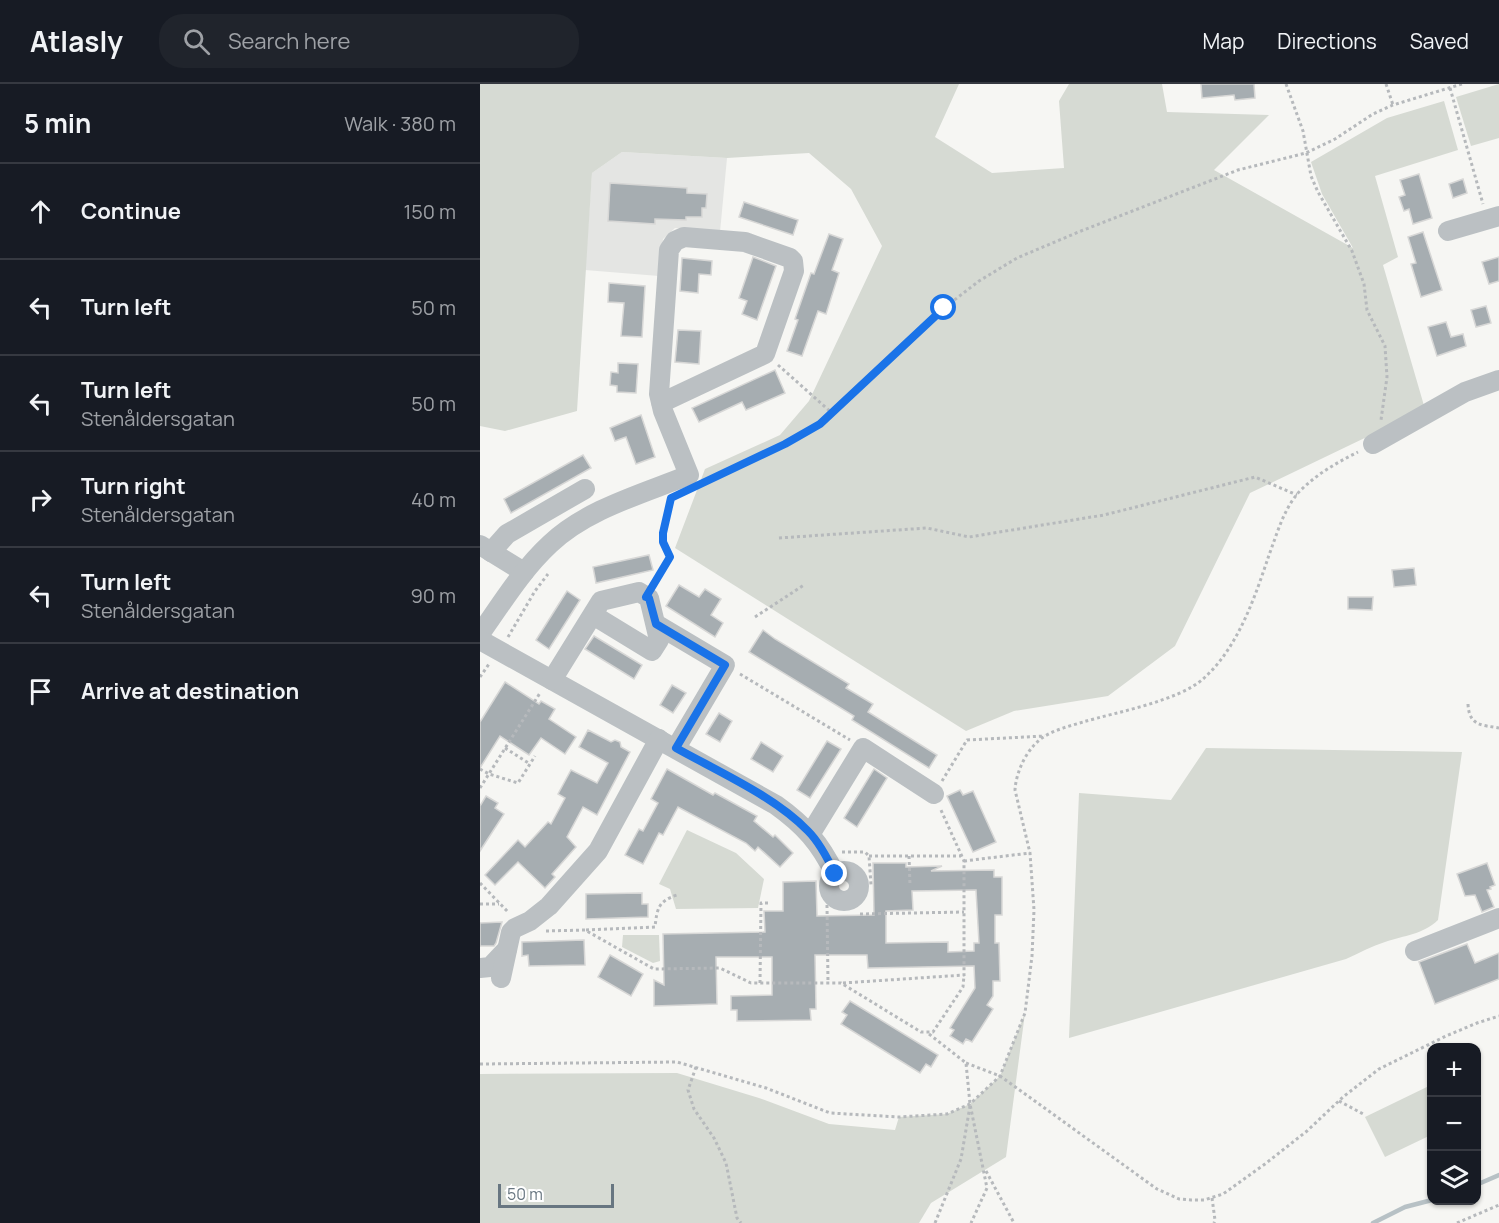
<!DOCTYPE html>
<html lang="en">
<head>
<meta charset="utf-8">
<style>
	body { margin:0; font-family:Manrope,sans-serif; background:#20242c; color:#f1f3f6 }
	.controls { position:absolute; right:18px; bottom:18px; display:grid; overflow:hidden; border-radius:12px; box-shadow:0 2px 4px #0004 }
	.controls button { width:54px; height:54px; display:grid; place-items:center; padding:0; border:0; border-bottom:2px solid #363941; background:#171b24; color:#f1f3f6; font:30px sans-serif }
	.scale { position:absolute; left:18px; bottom:15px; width:116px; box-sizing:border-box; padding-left:6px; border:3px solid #687681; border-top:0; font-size:16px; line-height:21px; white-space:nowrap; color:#687681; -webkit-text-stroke:4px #fff; paint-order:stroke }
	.stop { position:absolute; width:18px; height:18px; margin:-14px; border:4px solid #1a73e8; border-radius:50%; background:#fff }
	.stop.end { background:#1a73e8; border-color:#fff; box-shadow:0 2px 6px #0008 }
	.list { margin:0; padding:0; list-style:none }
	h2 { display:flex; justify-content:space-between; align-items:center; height:78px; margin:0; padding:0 24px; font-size:26px }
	h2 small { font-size:20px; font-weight:400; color:#9ea1a6 }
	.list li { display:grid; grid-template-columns:39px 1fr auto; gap:18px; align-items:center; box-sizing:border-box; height:96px; padding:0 24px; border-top:2px solid #363941 }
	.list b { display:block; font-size:22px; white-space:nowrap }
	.list p { margin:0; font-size:20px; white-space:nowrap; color:#9ea1a6 }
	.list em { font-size:20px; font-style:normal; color:#9ea1a6 }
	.icon { flex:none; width:33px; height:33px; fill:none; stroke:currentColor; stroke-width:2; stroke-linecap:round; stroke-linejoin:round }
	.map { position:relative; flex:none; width:1019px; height:1139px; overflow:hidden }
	header { display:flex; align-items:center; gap:36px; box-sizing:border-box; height:84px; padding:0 30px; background:#171b24; border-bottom:2px solid #363941 }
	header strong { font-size:28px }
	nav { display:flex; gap:33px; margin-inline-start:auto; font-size:21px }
	.search { width:420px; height:54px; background:#20242c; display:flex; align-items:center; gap:15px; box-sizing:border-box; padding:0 21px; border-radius:24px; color:#9ea1a6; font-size:22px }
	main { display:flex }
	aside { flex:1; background:#171b24 }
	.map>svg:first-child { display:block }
	.built { fill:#e4e5e3 }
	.green { fill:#d6dad3 }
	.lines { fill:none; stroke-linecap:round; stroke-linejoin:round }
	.stream { stroke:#b7c1c5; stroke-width:4.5 }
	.building { fill:#a6adb1; stroke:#d7d7d6; stroke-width:1.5; fill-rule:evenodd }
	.path { stroke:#b6b9bc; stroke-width:3; stroke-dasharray:3 3; stroke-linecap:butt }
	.minor { stroke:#bbc0c3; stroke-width:20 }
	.route { stroke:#1a73e8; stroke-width:8 }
</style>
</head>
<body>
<header>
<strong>Atlasly</strong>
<div class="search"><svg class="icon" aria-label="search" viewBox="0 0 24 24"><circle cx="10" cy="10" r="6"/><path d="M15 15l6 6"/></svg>Search here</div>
<nav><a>Map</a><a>Directions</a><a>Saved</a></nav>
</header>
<main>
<aside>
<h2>5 min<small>Walk · 380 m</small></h2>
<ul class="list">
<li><svg class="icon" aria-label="ahead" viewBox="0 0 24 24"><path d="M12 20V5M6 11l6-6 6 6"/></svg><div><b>Continue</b></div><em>150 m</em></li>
<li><svg class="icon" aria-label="left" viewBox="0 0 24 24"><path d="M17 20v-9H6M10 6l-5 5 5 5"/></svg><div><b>Turn left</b></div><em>50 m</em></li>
<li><svg class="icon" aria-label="left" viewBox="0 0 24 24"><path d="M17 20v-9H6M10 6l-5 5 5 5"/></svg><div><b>Turn left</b><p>Stenåldersgatan</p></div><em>50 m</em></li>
<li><svg class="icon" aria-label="right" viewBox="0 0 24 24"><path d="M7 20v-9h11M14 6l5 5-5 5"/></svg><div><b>Turn right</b><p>Stenåldersgatan</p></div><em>40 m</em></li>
<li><svg class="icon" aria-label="left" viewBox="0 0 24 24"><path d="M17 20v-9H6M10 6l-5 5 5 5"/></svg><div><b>Turn left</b><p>Stenåldersgatan</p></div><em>90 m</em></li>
<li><svg class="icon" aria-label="arrive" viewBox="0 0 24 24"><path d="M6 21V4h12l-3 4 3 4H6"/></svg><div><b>Arrive at destination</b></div></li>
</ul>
</aside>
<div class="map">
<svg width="1019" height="1139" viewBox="0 0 1019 1139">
	<rect width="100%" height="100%" fill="#f6f6f3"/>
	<polygon class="built" points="142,68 247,74 240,148 195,144 183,155 179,192 105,186 112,89"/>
	<g class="green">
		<polygon points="0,0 479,0 455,53 512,89 584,84 579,17 589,0 682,0 687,28 789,31 734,86 873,164 842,110 831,78 907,34 964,17 978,66 895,92 918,173 903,181 945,325 770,409 695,562 628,612 534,627 486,647 195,464 225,385 300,351 329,317 402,162 371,105 329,69 247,74 142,68 112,89 97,327 25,347 0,342"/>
		<polygon points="1019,0 1019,54 991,62 976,13"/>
		<path d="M726,664L982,668L958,836C942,851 925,851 905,858C892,862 879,869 866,875L589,954L599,709L691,716Z"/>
		<polygon points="207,746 256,769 284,795 278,824 196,825 190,805 179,800"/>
		<polygon points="143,851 179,851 180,877 173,879 142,863"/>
		<polygon points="545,929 526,1073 451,1119 439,1139 0,1139 0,990 197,989 279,1014 349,1040 415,1046 419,1033 467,1030 490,1020 520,992"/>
		<polygon points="951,1001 951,1051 905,1073 885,1033"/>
	</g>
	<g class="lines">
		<g class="stream">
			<polyline points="996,1101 1019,1091"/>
			<polyline points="893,1139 925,1123 952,1116"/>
		</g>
	</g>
	<g class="building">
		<polygon points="721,0 774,0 775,14 755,16 754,11 722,14"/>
		<polygon points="939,90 952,134 933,140 929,125 924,127 919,113 925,111 920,96"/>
		<polygon points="983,95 987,109 973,114 969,100"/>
		<polygon points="130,99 207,104 207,109 227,110 226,124 222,124 222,133 206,133 206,136 175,135 175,140 128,137"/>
		<polygon points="264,118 318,136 313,151 259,133"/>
		<polygon points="943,148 962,206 941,213 931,180 936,179 928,153"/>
		<polygon points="349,150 363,155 352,186 359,189 346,230 338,227 322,272 307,267 318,236 315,235 331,189 334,190"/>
		<polygon points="273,173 296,182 277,236 262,230 267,217 259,214"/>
		<polygon points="1019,173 1019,197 1009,200 1002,178"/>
		<polygon points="202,174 232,177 231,191 219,190 218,209 200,207"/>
		<polygon points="129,199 165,202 162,253 141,252 144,219 128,218"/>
		<polygon points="1006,222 1011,239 996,243 991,226"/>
		<polygon points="966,238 971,253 983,250 986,262 957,272 948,243"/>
		<polygon points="198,246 221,247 219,280 195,278"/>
		<polygon points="138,279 158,280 156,309 137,308 137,302 130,301 131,288 138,289"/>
		<polygon points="295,286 305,309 266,326 262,318 219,338 212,324"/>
		<polygon points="161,331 175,373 156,380 146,353 135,357 130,344"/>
		<polygon points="103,371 111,384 31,429 24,415"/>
		<polygon points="169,471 173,486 116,499 113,483"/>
		<polygon points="934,484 936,501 914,503 912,486"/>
		<polygon points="199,501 219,513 225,505 241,515 231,531 243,539 235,553 186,522"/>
		<polygon points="87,507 100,516 69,565 56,556"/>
		<polygon points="868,513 893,513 892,526 868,525"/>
		<polygon points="283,546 295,555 369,600 366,604 393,620 388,628 457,671 449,684 372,636 374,632 269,568"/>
		<polygon points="114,552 162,581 154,595 105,565"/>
		<polygon points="25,598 59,620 61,617 75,625 69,635 96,653 85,670 61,654 49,671 20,652 0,684 0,638"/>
		<polygon points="192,601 206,609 193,629 180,621"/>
		<polygon points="239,629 252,637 240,658 226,650"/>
		<polygon points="108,646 131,658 135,656 140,658 141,663 150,668 117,731 103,723 87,753 96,763 72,790 75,793 65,804 38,778 15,801 5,791 38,756 45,763 68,738 71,740 85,714 78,710 91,686 117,699 128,679 99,663"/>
		<polygon points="347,657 361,665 330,714 317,706"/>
		<polygon points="281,658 303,672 293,688 271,675"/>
		<polygon points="187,685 233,711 235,709 277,732 274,737 293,753 295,751 313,769 300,783 278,763 275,767 266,759 198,723 183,751 179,749 163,780 145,771 159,745 163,747 178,719 171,715"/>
		<polygon points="394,685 407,694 377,743 364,734"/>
		<polygon points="480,706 483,711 493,707 516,758 493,768 467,712"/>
		<polygon points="6,712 18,719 15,724 24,730 0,767 0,722"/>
		<path d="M393,779H426V783L462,782L451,787L514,786V793H522V831H515V859H519L520,897H513V912L507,921L513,925L492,958L486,955L483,960L470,952L474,946L470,944L495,904L494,882L388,884L387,871H335L336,925H330L331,936L257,937V926H251V912L292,911V873H236L237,920L174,922V896L184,901L183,850L285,848L284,827H303V798L336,797L337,832L394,831ZM496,806L499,859H494V867L468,868V858L406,859V827L433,826L432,807Z"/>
		<polygon points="1007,779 1015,801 1010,803 1011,805 1007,806 1014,823 1002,828 995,811 985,812 977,790"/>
		<polygon points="162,809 162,820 168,820 168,833 106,835 106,810"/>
		<polygon points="22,838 16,859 14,862 0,862 0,839"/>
		<polygon points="104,856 105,881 49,882 48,871 42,872 42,858"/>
		<polygon points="987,860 995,879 1019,869 1019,895 955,920 939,878"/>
		<polygon points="130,871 163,890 151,912 118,893"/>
		<polygon points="370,917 458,971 451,983 446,980 440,989 361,940 367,931 362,928"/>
	</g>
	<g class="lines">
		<g class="path">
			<polyline points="806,0 823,47 831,92 838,108 872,167 884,200 887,226 905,262 907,293 901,336"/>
			<polyline points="906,0 913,21"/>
			<polyline points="970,4 1003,120"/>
			<polyline points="298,281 353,330"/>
			<polyline points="225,398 323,351 340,340 464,224 499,197 537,174 601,147 758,86 826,69 855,55 893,30 913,21 982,0"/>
			<polyline points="299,454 447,444 489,453 624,431 775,393 817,411"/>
			<polyline points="175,498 190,473 183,457 183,449 190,415"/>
			<polyline points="275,533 324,501"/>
			<polyline points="28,553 55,507 68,490"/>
			<polyline points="260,590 370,656"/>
			<polyline points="0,593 9,580"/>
			<path d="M988,620C989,642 1002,641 1019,644"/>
			<polyline points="25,664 50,680"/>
			<polyline points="0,685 9,690 38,699 55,672"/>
			<polyline points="462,697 487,656 565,652"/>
			<polyline points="0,704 60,609"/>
			<polyline points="362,768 385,768 389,772 391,801"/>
			<polyline points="389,772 481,772"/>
			<polyline points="429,772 430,801"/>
			<polyline points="484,777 550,769"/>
			<polyline points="0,799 28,828"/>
			<polyline points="0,820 19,820"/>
			<polyline points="347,821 348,899"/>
			<polyline points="380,830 484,828"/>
			<path d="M106,846L175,843C177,825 178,817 197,811"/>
			<polyline points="66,847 105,846 174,885 240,884 271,899 361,899 441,948 453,948 483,903 484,891"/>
			<polyline points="280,899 281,819 290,819"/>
			<polyline points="363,899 484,891 484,777 460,724"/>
			<polyline points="449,950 486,979 490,1020 507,1104 491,1139"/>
			<polyline points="486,979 520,992 677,1105 699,1115 711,1116 724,1116 743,1110 785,1080 827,1047 863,1013 899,985 966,952 997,939 1019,932"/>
			<path d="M0,980L197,978L286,1004L350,1029L419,1033L467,1030L490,1020L520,992L545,929L552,872L554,826L550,769L535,706C536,687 548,662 565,652C577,645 590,642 603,638C637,628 698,617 723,595C758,564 775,513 789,471C797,450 803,427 818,409C835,391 856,379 878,368"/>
			<polyline points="216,983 208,1006 214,1025 234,1054 246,1079 257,1134 261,1139"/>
			<polyline points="859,1017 885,1031"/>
			<polyline points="506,1087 534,1139"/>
			<polyline points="732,1114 735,1136 734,1139"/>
			<polyline points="455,1139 481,1075 490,1022"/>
			<polyline points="977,1139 1019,1121"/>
		</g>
		<g class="minor">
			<polyline points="968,147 1019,132"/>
			<polyline points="893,360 985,308 1019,296"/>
			<polyline points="0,461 44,488"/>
			<polyline points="11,468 27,450 105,405"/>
			<polyline points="176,540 245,581 196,664"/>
			<path d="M0,550C22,519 42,486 70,460C107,425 162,410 209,391L183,327L179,310L189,166L195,157L204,153L265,158L310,174L313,177L314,187L285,270L181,319"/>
			<path d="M0,556L296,721C324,741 340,759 355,790"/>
			<polyline points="72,596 121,517 159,508 169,514 179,556 172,567 113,531"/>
			<polyline points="331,749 383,664 454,710"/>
			<circle cx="364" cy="802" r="15"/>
			<polyline points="935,867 1019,834"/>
			<polyline points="0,884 10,883 27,865"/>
			<polyline points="21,894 31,848 35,844 50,837 69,822 118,767 179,655"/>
		</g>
	</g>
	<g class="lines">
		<path class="route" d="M355,790C348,775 340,759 328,747C294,712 239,688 196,664L245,581L176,540L169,514L166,513L190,473L183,458V449L191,414L305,360L340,340L464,224"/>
	</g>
</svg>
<div class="controls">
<button>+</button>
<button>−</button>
<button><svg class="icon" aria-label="layers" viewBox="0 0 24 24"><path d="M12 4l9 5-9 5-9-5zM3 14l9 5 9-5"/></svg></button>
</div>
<div class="scale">50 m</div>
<div class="stop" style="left:464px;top:224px"></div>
<div class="stop end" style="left:355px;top:790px"></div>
</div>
</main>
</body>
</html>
